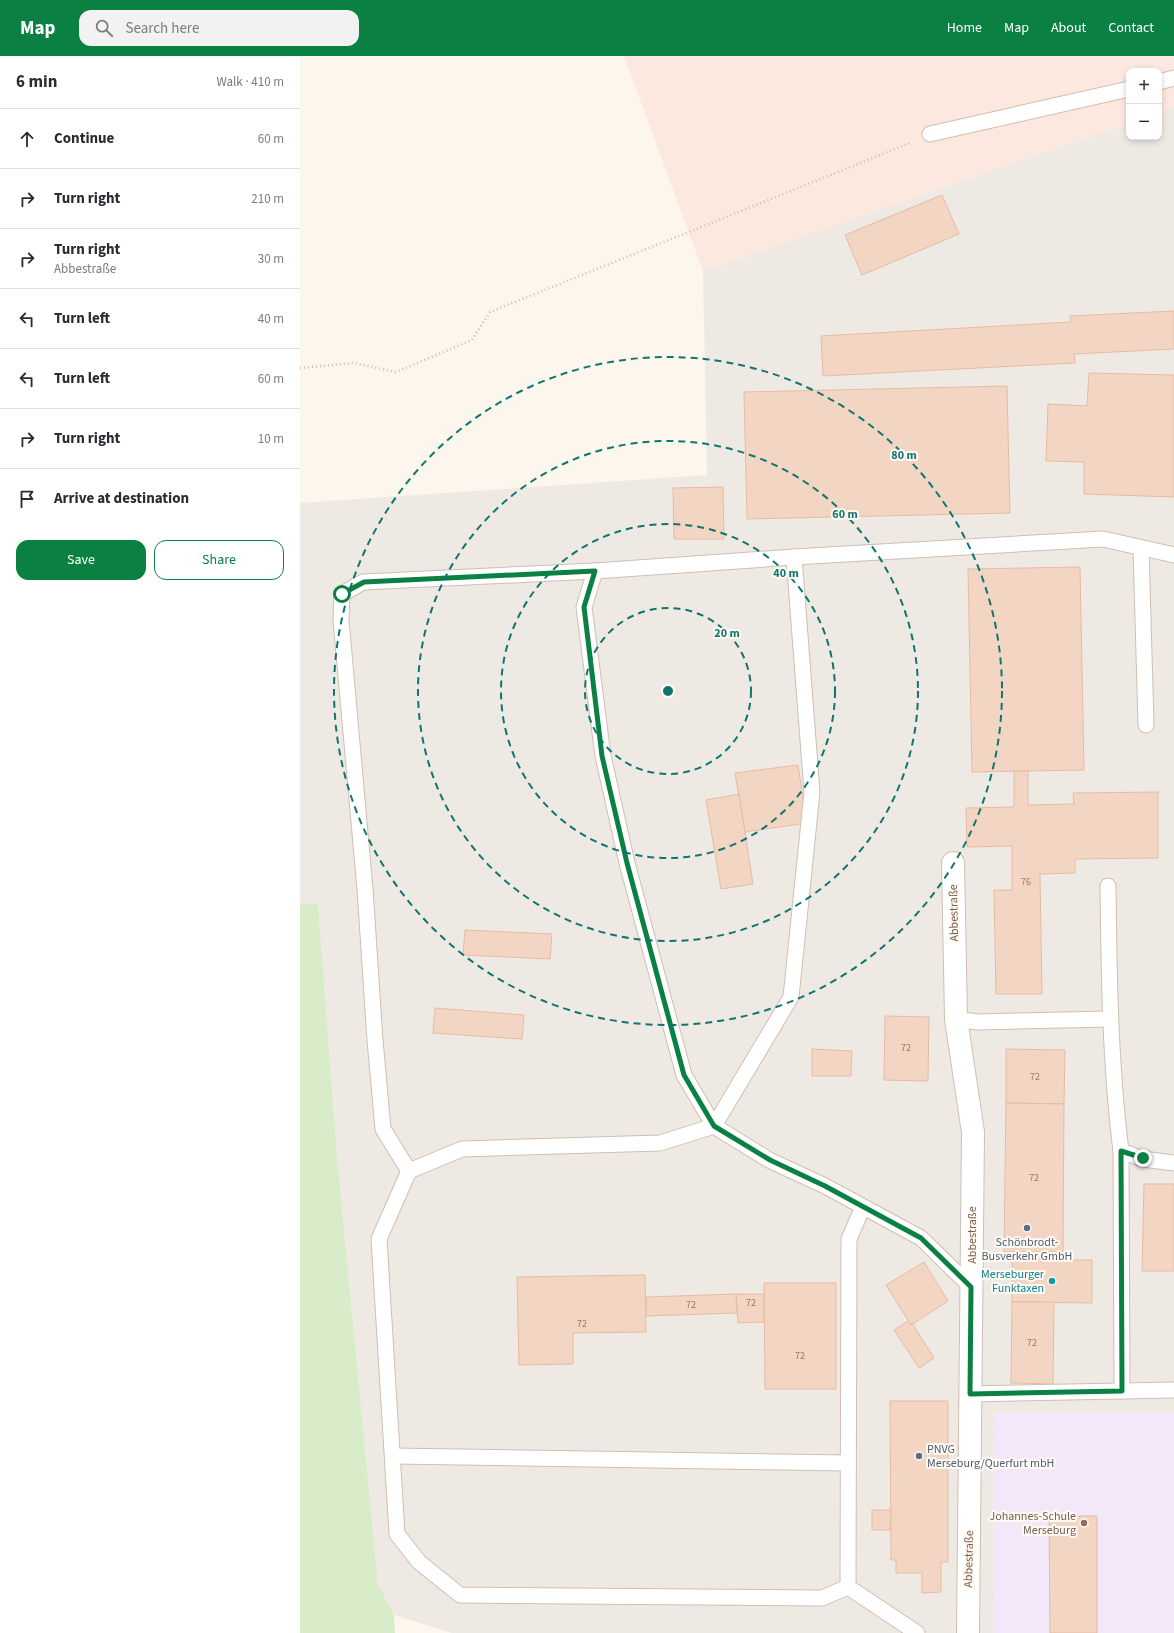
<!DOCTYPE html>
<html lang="en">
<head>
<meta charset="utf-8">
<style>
	body { margin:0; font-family:"Source Sans 3",sans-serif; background:#f2f2f3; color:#2b2b33 }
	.controls { position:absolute; right:12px; top:12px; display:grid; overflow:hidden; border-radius:8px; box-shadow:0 2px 6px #0003 }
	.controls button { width:36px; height:36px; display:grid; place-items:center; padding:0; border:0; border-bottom:1px solid #e1e1e2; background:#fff; color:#2b2b33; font:20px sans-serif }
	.stop { position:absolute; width:12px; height:12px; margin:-9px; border:3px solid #0b8043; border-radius:50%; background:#fff }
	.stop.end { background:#0b8043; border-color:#fff; box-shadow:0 1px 4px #0008 }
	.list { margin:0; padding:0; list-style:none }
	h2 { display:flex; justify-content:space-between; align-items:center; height:52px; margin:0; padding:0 16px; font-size:17px }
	h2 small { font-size:13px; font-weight:400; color:#7c7c81 }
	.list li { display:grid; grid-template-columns:26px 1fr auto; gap:12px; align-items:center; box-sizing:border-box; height:60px; padding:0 16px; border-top:1px solid #e1e1e2 }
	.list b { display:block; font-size:15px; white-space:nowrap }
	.list p { margin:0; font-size:13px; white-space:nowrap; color:#7c7c81 }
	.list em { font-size:13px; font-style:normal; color:#7c7c81 }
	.actions { display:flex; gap:8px; padding:12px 16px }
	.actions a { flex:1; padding:9px 0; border:1px solid #0b8043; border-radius:12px; text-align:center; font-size:14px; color:#0b8043 }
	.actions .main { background:#0b8043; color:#fff }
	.icon { flex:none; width:22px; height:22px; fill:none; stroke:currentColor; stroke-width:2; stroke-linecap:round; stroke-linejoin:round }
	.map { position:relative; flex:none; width:874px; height:1577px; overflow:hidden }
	header { display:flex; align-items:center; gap:24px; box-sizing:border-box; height:56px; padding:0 20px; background:#0b8043; color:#fff }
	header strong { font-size:19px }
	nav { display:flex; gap:22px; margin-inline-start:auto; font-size:14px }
	.search { width:280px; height:36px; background:#f2f2f3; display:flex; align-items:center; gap:10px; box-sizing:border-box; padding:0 14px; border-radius:12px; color:#7c7c81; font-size:15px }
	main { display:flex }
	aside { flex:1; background:#fff }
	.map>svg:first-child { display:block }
	.commercial { fill:#fde8e0 }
	.industrial { fill:#efe9e4 }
	.education { fill:#f3e8fa }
	.green { fill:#d8ecc9 }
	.building { fill:#f3d5c3; stroke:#e6bba3 }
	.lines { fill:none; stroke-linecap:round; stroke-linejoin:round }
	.lane-casing { stroke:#d1beb0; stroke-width:17 }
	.street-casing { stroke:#d1beb0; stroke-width:24 }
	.path { stroke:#d9b8a5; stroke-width:2.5; stroke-dasharray:1 3; stroke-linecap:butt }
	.lane { stroke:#fff; stroke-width:15 }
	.street { stroke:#fff; stroke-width:22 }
	.route { stroke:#0b8043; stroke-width:5 }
	.ring { fill:none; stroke:#0f766e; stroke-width:2; stroke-dasharray:7 5 }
	.service-dot { fill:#5c6f8a; stroke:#fffaf3; stroke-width:1.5 }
	.culture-dot { fill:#0f9aa8; stroke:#fffaf3; stroke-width:1.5 }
	.education-dot { fill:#8d6e63; stroke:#fffaf3; stroke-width:1.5 }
	.labels { text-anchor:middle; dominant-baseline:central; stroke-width:4; stroke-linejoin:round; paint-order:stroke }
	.number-label { font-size:10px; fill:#987a6a }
	.street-label { font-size:12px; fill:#7a5c4d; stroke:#fffaf3 }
	.service-label { font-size:12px; fill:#4e5e75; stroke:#fffaf3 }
	.culture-label { font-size:12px; fill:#0d838f; stroke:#fffaf3; text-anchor:end }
	.education-label { font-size:12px; fill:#785e54; stroke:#fffaf3; text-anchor:end }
	.centre { fill:#0f766e; stroke:#fffaf3; stroke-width:2 }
	.ring-label { font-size:12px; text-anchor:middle; font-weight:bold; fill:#0f766e; stroke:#fffaf3; stroke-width:4; stroke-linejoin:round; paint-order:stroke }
</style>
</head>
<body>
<header>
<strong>Map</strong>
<div class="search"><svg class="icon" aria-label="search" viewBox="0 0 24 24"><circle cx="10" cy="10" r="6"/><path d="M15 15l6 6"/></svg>Search here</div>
<nav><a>Home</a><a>Map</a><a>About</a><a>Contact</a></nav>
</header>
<main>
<aside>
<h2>6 min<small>Walk · 410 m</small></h2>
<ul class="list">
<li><svg class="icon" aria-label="ahead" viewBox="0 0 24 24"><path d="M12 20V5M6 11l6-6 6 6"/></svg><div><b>Continue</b></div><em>60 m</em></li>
<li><svg class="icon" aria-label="right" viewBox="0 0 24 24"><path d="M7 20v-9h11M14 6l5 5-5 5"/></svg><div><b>Turn right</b></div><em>210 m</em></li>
<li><svg class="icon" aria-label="right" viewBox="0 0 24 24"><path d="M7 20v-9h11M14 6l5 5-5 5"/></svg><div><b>Turn right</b><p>Abbestraße</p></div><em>30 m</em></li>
<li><svg class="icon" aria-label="left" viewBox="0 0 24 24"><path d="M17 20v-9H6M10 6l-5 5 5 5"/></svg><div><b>Turn left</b></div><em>40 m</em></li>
<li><svg class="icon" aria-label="left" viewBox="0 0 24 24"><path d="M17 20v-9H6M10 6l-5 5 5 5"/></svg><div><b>Turn left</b></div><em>60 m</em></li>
<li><svg class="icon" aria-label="right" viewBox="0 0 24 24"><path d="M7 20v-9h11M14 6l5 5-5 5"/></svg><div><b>Turn right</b></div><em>10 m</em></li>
<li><svg class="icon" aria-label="arrive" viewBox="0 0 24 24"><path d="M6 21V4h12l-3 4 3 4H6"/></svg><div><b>Arrive at destination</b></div></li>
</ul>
<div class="actions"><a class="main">Save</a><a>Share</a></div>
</aside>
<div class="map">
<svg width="874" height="1577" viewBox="0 0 874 1577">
	<rect width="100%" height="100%" fill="#fdf6ec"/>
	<polygon class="commercial" points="324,0 874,0 874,51 859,57 859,15 829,15 829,67 403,215"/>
	<polygon class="industrial" points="874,51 874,1356 694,1357 693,1577 152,1577 94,1559 78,1528 37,1099 18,847 0,848 0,447 407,419 403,215 829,67 829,81 859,81 859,57"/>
	<polygon class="education" points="874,1356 874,1577 693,1577 694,1357"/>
	<polygon class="green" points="18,847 37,1099 78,1528 94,1559 95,1577 0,1577 0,848"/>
	<g class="building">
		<polygon points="642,139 659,178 562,219 545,179"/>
		<polygon points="874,255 874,293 774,298 775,307 523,320 521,280 771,266 770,260"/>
		<polygon points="789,317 874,319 874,441 784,438 784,406 746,405 748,348 787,350"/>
		<polygon points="707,330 710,457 447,463 444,336"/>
		<polygon points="423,431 424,483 374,483 373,432"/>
		<polygon points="780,511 784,714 672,716 668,513"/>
		<polygon points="498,709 507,767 445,776 435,717"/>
		<polygon points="714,715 728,715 728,749 774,748 773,737 858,736 858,802 775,803 775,817 740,818 742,938 696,938 694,834 712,834 712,790 667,791 666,752 714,751"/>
		<polygon points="439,738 453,828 421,833 406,744"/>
		<polygon points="165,874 252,878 250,903 163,899"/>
		<polygon points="135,952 224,959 222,983 133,977"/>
		<polygon points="585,960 629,961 628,1025 584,1024"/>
		<polygon points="512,993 552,995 551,1020 512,1020"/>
		<polygon points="706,993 765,994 764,1048 706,1047"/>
		<polygon points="706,1047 764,1048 763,1196 704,1196"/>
		<polygon points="844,1128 874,1128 874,1215 842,1215"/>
		<polygon points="712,1196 755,1197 755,1204 792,1204 792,1247 712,1246"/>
		<polygon points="624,1206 648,1245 611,1269 586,1229"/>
		<polygon points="345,1219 346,1276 273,1277 273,1308 219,1309 217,1221"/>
		<polygon points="464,1227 536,1227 536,1333 465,1333"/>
		<polygon points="436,1238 437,1257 346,1260 346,1241"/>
		<polygon points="436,1238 464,1238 464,1266 438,1267"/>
		<polygon points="712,1246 754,1246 753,1328 711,1327"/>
		<polygon points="608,1265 611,1269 612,1267 634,1302 619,1312 594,1274"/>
		<polygon points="590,1345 648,1345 648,1506 641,1506 641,1536 622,1537 622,1517 596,1517 596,1504 591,1504"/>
		<polygon points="572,1454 591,1454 590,1474 572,1474"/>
		<polygon points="749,1460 797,1460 797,1577 750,1577"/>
	</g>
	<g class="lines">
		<g class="lane-casing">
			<g id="lane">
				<polyline points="859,26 874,22"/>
				<polyline points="630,78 829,33"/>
				<polyline points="841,492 846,669"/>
				<polyline points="494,501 512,736 491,941 414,1070 360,1087 162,1093 109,1115 79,1183 97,1478 119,1506 160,1539 522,1542 548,1531 617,1577"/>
				<path d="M808,830C809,919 810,1007 821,1095L843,1103L874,1107"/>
				<polyline points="656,963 677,966 810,963"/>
				<polyline points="821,1095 822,1335"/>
				<polyline points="109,1115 83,1073 75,984 65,833 41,564 42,538 63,526 295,515"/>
				<polyline points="671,1231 621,1182 525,1130 469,1104 414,1070 384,1019 327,807 303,700 284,551 295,515 494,501 803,483 874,499"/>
				<polyline points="670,1338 874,1334"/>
				<polyline points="93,1400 548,1407"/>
				<polyline points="548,1531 549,1183 563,1151"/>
			</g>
		</g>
		<g class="street-casing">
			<polyline id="street" points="653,807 656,963 673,1076 668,1577"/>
		</g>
		<polyline class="path" points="0,312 54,307 96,316 172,284 190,256 610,87"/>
		<use href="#lane" class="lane"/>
		<use href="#street" class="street"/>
	</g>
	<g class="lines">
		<polyline class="route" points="42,538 64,526 295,515 284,551 302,700 327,807 384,1019 414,1070 470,1104 525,1130 621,1182 671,1231 670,1338 822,1335 821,1095 843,1102"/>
	</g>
	<g class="ring">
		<circle cx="368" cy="635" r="83"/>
		<circle cx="368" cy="635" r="167"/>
		<circle cx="368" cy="635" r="250"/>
		<circle cx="368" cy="635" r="334"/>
	</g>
	<g class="service-dot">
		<circle cx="727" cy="1172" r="4"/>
		<circle cx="619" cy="1400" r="4"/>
	</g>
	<circle class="culture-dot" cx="752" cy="1225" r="4"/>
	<circle class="education-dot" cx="784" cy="1467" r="4"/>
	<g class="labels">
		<g class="number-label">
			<text x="726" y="826">76</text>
			<text x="606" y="992">72</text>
			<text x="735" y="1021">72</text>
			<text x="734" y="1122">72</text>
			<text x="451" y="1247">72</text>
			<text x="391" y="1249">72</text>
			<text x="282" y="1268">72</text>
			<text x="732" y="1287">72</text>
			<text x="500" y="1300">72</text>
		</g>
		<g class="street-label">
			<text transform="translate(654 857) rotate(-91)">Abbestraße</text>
			<text transform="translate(672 1179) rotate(-90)">Abbestraße</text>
			<text transform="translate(669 1503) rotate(-89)">Abbestraße</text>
		</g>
		<g class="service-label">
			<text x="727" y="1186">Schönbrodt-<tspan x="727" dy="14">Busverkehr GmbH</tspan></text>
			<text x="627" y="1393" text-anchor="start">PNVG<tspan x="627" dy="14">Merseburg/Querfurt mbH</tspan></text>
		</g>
		<g class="culture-label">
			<text x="744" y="1218">Merseburger<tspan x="744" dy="14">Funktaxen</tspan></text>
		</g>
		<g class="education-label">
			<text x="776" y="1460">Johannes-Schule<tspan x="776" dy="14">Merseburg</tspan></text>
		</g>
	</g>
	<circle cx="368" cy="635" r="6" class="centre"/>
	<g class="ring-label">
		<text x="604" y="403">80 m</text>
		<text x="545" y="462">60 m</text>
		<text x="486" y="521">40 m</text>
		<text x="427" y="581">20 m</text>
	</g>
</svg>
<div class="controls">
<button>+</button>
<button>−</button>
</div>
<div class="stop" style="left:42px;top:538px"></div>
<div class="stop end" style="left:843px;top:1102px"></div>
</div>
</main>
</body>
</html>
